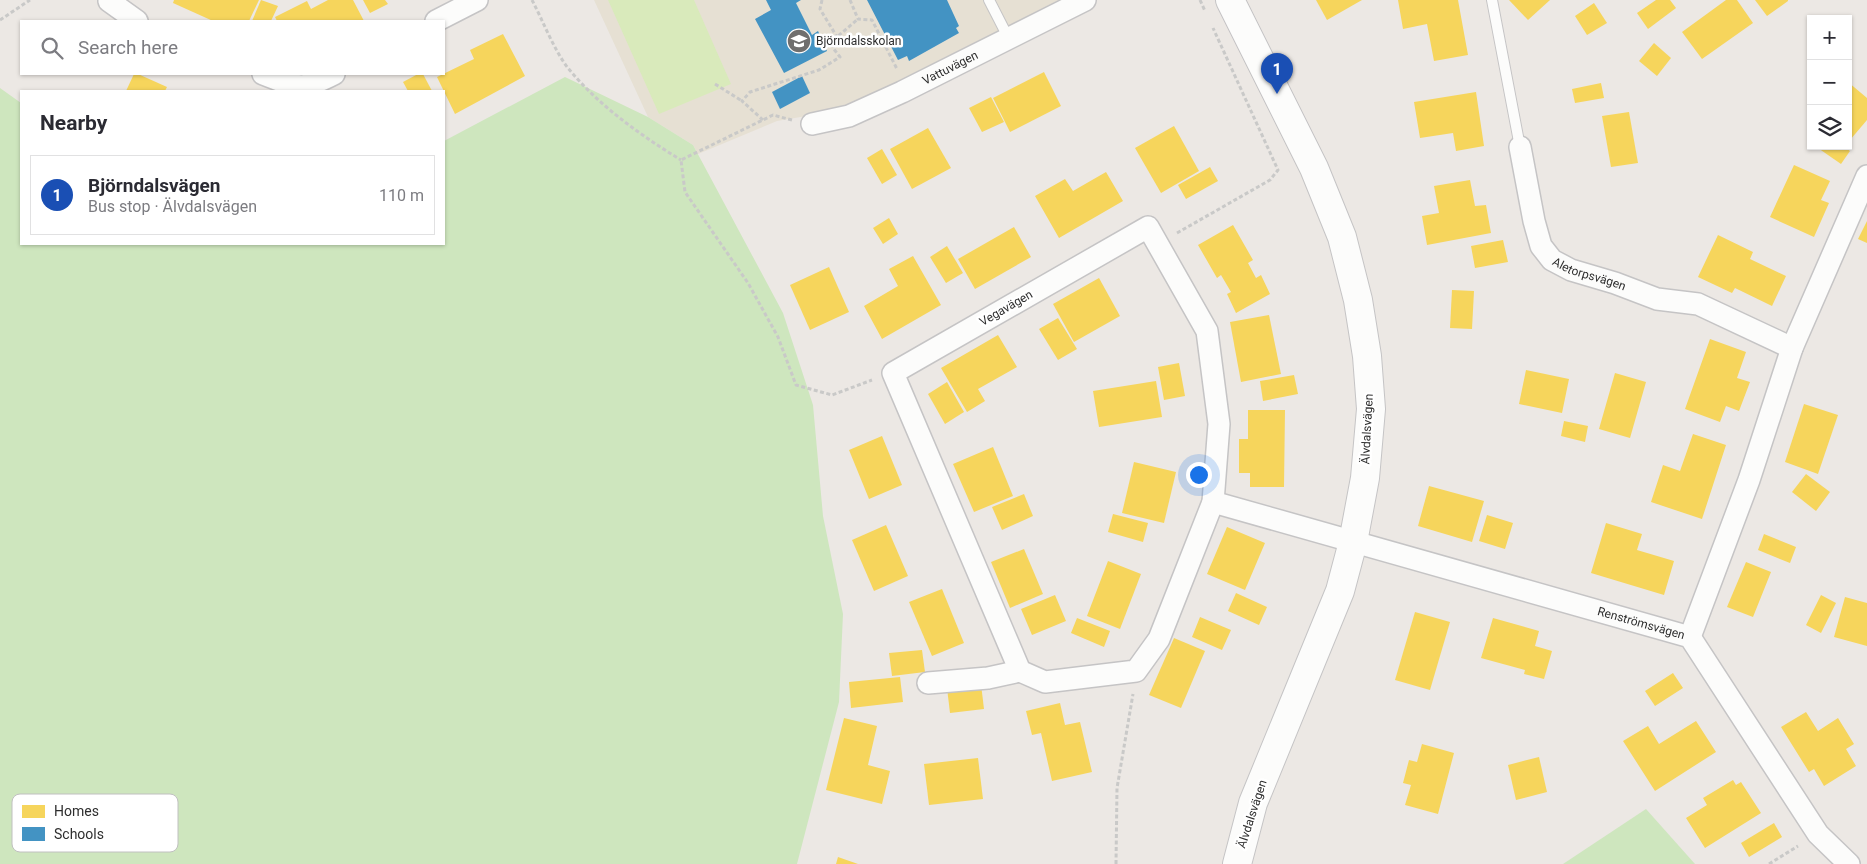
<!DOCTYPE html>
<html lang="en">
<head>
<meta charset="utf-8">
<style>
	body { margin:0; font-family:Roboto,sans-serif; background:#f7f7f7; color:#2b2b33 }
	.controls { position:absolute; right:15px; top:15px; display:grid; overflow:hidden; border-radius:0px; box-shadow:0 1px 4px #0004 }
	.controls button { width:45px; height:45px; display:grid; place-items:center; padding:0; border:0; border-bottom:1px solid #e1e1e2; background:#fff; color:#2b2b33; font:25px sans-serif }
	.you { position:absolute; left:1198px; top:474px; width:18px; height:18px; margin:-12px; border:4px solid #fff; border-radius:50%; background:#1a73e8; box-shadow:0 0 0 8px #1a73e833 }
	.badge { display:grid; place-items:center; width:32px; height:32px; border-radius:50%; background:#0b8043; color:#fff; font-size:16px; font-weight:700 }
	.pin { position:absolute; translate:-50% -41px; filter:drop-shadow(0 1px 2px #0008) }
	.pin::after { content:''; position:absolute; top:26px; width:18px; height:15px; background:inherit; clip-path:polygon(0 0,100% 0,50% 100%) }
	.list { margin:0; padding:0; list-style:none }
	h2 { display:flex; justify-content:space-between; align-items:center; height:65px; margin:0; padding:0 20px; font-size:21px }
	h2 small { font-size:16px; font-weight:400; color:#7c7c81 }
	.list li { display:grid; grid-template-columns:32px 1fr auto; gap:15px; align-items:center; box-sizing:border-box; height:80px; margin:0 10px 10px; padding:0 10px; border:1px solid #e1e1e2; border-radius:0px }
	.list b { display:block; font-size:19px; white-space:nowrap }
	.list p { margin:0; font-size:16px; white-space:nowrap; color:#7c7c81 }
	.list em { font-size:16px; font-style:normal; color:#7c7c81 }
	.icon { flex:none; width:28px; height:28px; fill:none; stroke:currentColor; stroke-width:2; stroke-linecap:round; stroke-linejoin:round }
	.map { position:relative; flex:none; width:1867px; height:864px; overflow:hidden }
	.search { position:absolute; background:#fff; box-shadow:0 1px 4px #0004; left:20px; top:20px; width:425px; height:55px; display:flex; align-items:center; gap:12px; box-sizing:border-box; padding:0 18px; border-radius:0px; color:#7c7c81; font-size:19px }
	.panel { position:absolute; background:#fff; box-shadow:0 1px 4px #0004; left:20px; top:90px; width:425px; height:155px; border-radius:0px }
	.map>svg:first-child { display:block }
	.education { fill:#e6e0d3 }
	.green { fill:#cee6be }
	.pitch { fill:#d9eabb }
	.homes { fill:#f6d55c }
	.schools { fill:#4393c3 }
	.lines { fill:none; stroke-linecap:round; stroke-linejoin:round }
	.lane-casing { stroke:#c5c4c5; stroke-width:12 }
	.street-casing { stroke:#c5c4c5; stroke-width:24 }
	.secondary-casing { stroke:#c5c4c5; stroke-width:30 }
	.path { stroke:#c9c9c8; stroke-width:3; stroke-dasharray:4 2.5; stroke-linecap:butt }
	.lane { stroke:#fcfcfb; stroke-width:10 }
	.street { stroke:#fcfcfb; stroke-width:21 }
	.secondary { stroke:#fcfcfb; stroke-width:28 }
	.labels { text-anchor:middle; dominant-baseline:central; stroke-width:5; stroke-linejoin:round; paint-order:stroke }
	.poi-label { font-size:12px; fill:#2e2e2e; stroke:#fff; text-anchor:start }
	.street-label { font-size:12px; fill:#2e2e2e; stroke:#fff }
	.key { fill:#fff; stroke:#c0c0c0; stroke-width:1 }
	.key-label { font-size:14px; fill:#2e2e2e }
</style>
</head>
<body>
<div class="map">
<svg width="1867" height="864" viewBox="0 0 1867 864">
	<rect width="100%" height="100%" fill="#ece8e4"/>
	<polygon class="education" points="594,0 1067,0 855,103 830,112 777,121 698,154 693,145 648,117"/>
	<g class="green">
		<polygon points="565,77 648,117 693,145 783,313 813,405 823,516 843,614 839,702 797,864 0,864 0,88 21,103 21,244 444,244 444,141"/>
		<polygon points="1646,809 1695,864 1563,864"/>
	</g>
	<polygon class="pitch" points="608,0 694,0 731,84 659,114"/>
	<g class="homes">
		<polygon points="174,0 259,0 249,21 213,21 173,3"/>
		<polygon points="261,0 278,6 271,21 252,21"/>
		<polygon points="328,0 353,0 364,21 277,21 275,17 307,1 311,9"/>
		<polygon points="363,0 385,0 388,4 370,13"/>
		<polygon points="1316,0 1362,0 1327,20"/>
		<polygon points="1398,0 1458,0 1468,55 1434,61 1427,24 1403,29"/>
		<polygon points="1509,0 1550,0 1528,20"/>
		<polygon points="1656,0 1670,0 1676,8 1648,29 1637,13"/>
		<polygon points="1726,0 1737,0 1753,23 1702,59 1682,32"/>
		<polygon points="1755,0 1788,0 1788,1 1767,16"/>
		<polygon points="1594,3 1607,23 1587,35 1575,16"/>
		<polygon points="503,34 525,76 455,114 437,77 474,59 470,50"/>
		<polygon points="1654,43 1671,58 1657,76 1639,61"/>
		<polygon points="1044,72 1061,106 1010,132 993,98"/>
		<polygon points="134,74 138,74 167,87 165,91 126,91"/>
		<polygon points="418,74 423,74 432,91 408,91 403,82"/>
		<polygon points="1848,82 1867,98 1867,120 1850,140 1848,138"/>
		<polygon points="1601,83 1604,98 1575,103 1572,89"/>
		<polygon points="1476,92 1484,146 1456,151 1453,133 1420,138 1414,102"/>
		<polygon points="991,97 1004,122 982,132 969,108"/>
		<polygon points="1629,112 1638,163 1611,167 1602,116"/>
		<polygon points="1174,126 1199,171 1161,193 1135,148"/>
		<polygon points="928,128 951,168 912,189 890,149"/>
		<polygon points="1815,146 1843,146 1850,151 1841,164"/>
		<polygon points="882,149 897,175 882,184 867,158"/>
		<polygon points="1794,165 1830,181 1821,200 1829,203 1814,237 1770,217"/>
		<polygon points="1210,167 1218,181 1186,199 1178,185"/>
		<polygon points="1106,172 1123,201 1059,238 1035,196 1065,179 1073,191"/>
		<polygon points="1470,180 1475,206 1486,205 1491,233 1427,245 1422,216 1439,213 1434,186"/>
		<polygon points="889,218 898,234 883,244 873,228"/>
		<polygon points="1867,221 1867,243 1858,239"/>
		<polygon points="1233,225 1253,260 1248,263 1256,278 1261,275 1270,294 1236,313 1227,294 1231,292 1221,275 1217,278 1198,245"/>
		<polygon points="1014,227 1031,257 975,289 958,259"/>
		<polygon points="1718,235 1753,252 1750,259 1786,276 1772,306 1735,288 1732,293 1698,277"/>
		<polygon points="1503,240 1508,262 1475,268 1471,246"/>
		<polygon points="947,246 963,273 946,283 930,257"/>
		<polygon points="913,256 941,305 882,339 864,306 898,286 889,269"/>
		<polygon points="829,267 849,312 810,330 790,285"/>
		<polygon points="1099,278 1120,316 1074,342 1053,304"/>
		<polygon points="1452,290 1474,291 1472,329 1450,328"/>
		<polygon points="1269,315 1281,374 1241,382 1230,322"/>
		<polygon points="1058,318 1077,349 1058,360 1039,329"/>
		<polygon points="998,335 1017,367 978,389 985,401 967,412 941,368"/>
		<polygon points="1710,339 1746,352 1737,378 1750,382 1739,411 1726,406 1720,422 1685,409"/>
		<polygon points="1179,363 1185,396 1164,400 1158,367"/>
		<polygon points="1526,370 1569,379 1562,413 1519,404"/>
		<polygon points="1615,373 1646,382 1630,438 1599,429"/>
		<polygon points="1294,375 1298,394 1263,401 1260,381"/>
		<polygon points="1156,381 1162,417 1099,427 1093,391"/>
		<polygon points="947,382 964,412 945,424 928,394"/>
		<polygon points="1804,404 1838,415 1818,474 1785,462"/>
		<polygon points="1248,410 1285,410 1284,487 1250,487 1250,473 1239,473 1239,439 1248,439"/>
		<polygon points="1564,421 1588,426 1585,442 1561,436"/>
		<polygon points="1693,434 1726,445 1702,519 1651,502 1663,465 1680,471"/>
		<polygon points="882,436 902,485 869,499 849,450"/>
		<polygon points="993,447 1013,496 974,512 953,464"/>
		<polygon points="1134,462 1176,472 1164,523 1122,513"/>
		<polygon points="1806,474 1830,492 1816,511 1792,492"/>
		<polygon points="1429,486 1484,501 1472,542 1418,526"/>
		<polygon points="1024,494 1033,516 1002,530 992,507"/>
		<polygon points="1113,514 1148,523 1143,542 1108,532"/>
		<polygon points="1487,515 1513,523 1505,549 1479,541"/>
		<polygon points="1606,523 1642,534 1637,550 1674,561 1664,595 1591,573"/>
		<polygon points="886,525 908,576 874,591 852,540"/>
		<polygon points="1227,527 1265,543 1245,590 1207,574"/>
		<polygon points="1764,534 1796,547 1790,563 1758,550"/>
		<polygon points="1024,549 1043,594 1010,608 991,562"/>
		<polygon points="1108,561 1141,574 1120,629 1087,616"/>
		<polygon points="1746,562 1771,572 1753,617 1727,607"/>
		<polygon points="942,589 964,643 932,656 909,602"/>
		<polygon points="1236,593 1267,607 1259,625 1228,611"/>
		<polygon points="1055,595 1066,621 1032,635 1021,609"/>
		<polygon points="1821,595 1836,603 1821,633 1806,625"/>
		<polygon points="1845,597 1867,603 1867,646 1834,637"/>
		<polygon points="1415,612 1450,622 1430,690 1395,680"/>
		<polygon points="1200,617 1231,630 1222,650 1192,637"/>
		<polygon points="1077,618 1110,631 1104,647 1071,633"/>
		<polygon points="1493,618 1539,631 1535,646 1552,651 1544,679 1524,674 1525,670 1481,658"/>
		<polygon points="1174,638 1205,651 1181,708 1149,695"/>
		<polygon points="922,650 925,672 892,676 889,653"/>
		<polygon points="1673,673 1683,688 1655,706 1645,691"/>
		<polygon points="900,677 903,702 851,708 849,682"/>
		<polygon points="981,684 984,709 950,713 947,688"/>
		<polygon points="1060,703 1065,725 1080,722 1092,772 1052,781 1041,733 1032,735 1026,711"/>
		<polygon points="1806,712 1818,731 1838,718 1854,744 1846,749 1856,766 1824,786 1814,769 1809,772 1781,727"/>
		<polygon points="844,718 877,726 868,765 890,771 882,804 826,790"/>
		<polygon points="1696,721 1716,752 1655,791 1623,741 1648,726 1659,744"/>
		<polygon points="1422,744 1454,753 1438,814 1405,805 1411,785 1403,783 1409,760 1417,762"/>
		<polygon points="1539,757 1547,792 1516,800 1508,765"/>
		<polygon points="978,758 983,799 929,805 924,764"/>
		<polygon points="1733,780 1736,785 1741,782 1761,813 1705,848 1686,818 1707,805 1703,798"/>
		<polygon points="1774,823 1782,837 1749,857 1741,843"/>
		<polygon points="838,857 858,864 836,864"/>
	</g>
	<g class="schools">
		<polygon points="766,0 801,0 796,3 812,35 818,31 827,51 784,73 755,19 771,10"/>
		<polygon points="867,0 947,0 959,26 956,28 959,33 909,61 907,56 898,60"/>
		<polygon points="802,76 810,93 780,109 772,92"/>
	</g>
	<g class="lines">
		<g class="lane-casing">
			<g id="lane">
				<polyline points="989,0 1009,39"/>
				<polyline points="1492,0 1520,147"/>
			</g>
		</g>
		<g class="street-casing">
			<g id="street">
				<polyline points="109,1 137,21"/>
				<polyline points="436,21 477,0"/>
				<path d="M263,74C298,87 299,92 334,74"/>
				<path id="s1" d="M812,124L849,116L902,92L1085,0"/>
				<path id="s2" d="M1520,147L1534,221L1541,246L1552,260L1571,270L1615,283L1657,299L1698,304L1792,348"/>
				<polygon points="1148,227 1207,331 1219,424 1213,502 1159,639 1136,671 1045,682 1020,671 893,373"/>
				<path id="s3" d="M1213,502L1690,637L1818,834L1849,864"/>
				<polyline points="1690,637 1749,480 1792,348 1867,176"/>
				<polyline points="928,683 988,678 1020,671"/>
			</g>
		</g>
		<g class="secondary-casing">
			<polyline id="secondary" points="1230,0 1314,168 1342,237 1358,300 1367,356 1371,409 1365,478 1353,542 1340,591 1253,803 1237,864"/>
		</g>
		<g class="path">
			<path d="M532,0C543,21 554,50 568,68C598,105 640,135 681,160"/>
			<polyline points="822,0 820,9 837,37"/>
			<polyline points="850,0 858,19 872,20 897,69"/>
			<polyline points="1200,0 1205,11"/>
			<polyline points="0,20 30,0"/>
			<polyline points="715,84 742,101"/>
			<polyline points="763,120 742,101 750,92 819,70 840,57 833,48 837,37 858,19"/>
			<polyline points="792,120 773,115 681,160 685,192 748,283 778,337 796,385 832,395 872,380"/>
			<polyline points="1177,233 1270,180 1278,170 1213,28"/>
			<polyline points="1116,864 1117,788 1133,694"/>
			<polyline points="1769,864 1798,846"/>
		</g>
		<use href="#lane" class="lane"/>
		<use href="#street" class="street"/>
		<use href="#secondary" class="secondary"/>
	</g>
	<defs>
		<g id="school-disc" transform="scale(1.25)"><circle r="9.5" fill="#706f6e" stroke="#fff"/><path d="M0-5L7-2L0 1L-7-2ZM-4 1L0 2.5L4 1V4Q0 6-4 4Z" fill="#fff"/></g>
	</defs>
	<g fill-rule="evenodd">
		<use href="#school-disc" x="799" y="41"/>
	</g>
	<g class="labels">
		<g class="poi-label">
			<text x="816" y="41">Björndalsskolan</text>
		</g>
		<g class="street-label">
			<text stroke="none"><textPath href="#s1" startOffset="150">Vattuvägen</textPath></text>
			<text stroke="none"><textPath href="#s2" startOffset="159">Aletorpsvägen</textPath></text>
			<text transform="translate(1006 308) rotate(-30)">Vegavägen</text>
			<text transform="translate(1367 429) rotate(-87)">Älvdalsvägen</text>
			<text stroke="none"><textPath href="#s3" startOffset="445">Renströmsvägen</textPath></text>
			<text transform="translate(1252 814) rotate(-72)">Älvdalsvägen</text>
		</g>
	</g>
	<rect x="12" y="794" width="166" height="58" rx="8" class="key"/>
	<rect x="22" y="805" width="23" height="13" fill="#f6d55c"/>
	<rect x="22" y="827" width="23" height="14" fill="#4393c3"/>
	<g class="key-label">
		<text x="54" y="816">Homes</text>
		<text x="54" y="839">Schools</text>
	</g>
</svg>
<div class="controls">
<button>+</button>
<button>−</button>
<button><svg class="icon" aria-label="layers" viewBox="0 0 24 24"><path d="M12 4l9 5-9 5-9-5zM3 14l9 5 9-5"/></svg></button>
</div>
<div class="you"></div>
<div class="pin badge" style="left:1277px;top:94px;background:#1a4fb4">1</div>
<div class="search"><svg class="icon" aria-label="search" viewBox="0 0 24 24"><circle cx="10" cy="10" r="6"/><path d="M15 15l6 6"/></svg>Search here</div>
<section class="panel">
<h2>Nearby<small></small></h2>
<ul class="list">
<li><span class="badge" style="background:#1a4fb4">1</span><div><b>Björndalsvägen</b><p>Bus stop · Älvdalsvägen</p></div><em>110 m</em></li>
</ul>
</section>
</div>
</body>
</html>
